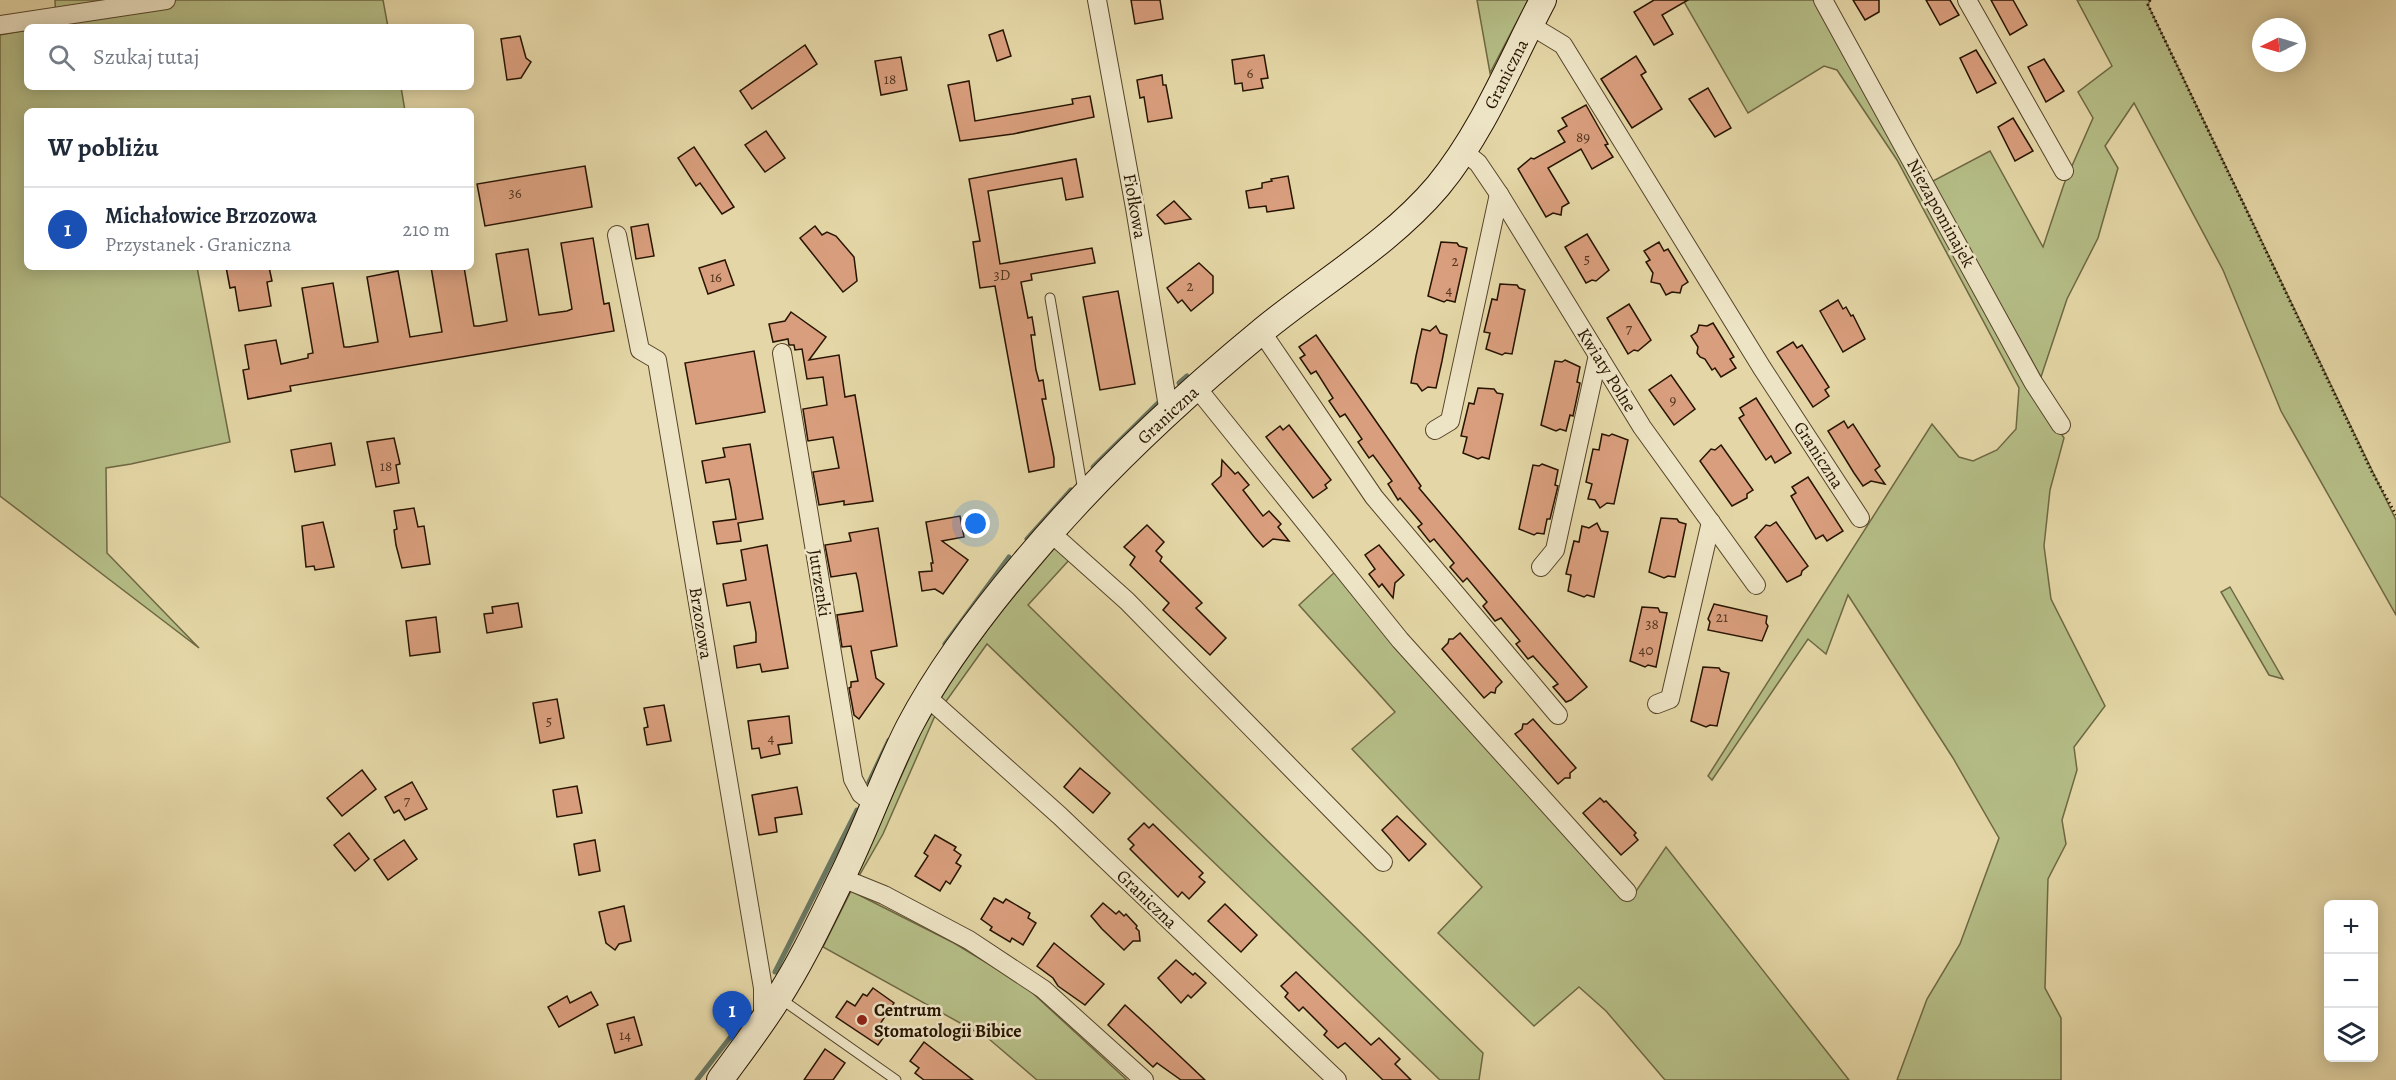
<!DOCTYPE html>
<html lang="pl">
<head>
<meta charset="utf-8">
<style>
	body { margin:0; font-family:Alegreya,serif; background:#f2f2f3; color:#1f2937 }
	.controls { position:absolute; right:18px; bottom:18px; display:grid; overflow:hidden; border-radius:9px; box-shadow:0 3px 15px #0003 }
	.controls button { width:54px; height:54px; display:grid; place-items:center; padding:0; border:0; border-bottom:2px solid #e0e1e3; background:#fff; color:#1f2937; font:30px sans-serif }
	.compass { position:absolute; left:2252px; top:18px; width:54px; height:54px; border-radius:50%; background:#fff; box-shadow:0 3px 15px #0003; rotate:265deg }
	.you { position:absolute; left:976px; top:524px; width:21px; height:21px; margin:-15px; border:4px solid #fff; border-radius:50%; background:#1a73e8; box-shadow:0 0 0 9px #1a73e833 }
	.badge { display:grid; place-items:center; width:39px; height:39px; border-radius:50%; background:#b45309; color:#fff; font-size:20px; font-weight:700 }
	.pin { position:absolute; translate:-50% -50px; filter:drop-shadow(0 2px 3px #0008) }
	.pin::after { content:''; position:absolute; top:32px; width:21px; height:18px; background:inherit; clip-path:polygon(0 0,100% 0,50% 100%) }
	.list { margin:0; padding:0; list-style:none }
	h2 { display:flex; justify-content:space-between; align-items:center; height:78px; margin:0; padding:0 24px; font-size:26px }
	h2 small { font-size:20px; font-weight:400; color:#747a83 }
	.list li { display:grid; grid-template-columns:39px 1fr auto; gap:18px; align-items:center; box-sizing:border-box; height:84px; padding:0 24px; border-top:2px solid #e0e1e3 }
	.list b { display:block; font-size:22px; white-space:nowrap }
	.list p { margin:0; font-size:20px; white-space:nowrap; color:#747a83 }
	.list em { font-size:20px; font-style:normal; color:#747a83 }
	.icon { flex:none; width:33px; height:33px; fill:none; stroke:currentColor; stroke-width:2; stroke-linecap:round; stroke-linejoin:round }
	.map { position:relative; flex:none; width:2396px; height:1080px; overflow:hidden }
	.search { position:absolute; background:#fff; box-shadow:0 3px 15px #0003; left:24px; top:24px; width:450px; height:66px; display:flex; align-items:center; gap:15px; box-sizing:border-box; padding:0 21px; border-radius:9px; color:#747a83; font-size:22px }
	.panel { position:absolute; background:#fff; box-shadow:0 3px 15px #0003; left:24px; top:108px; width:450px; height:162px; border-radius:9px }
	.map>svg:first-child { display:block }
	.green { fill:#b5bd86; stroke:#6e6843; stroke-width:1.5 }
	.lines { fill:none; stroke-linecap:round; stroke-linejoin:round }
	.stream { stroke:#6a7762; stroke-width:5 }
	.building { fill:#d99e7d; stroke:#271400; stroke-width:1.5 }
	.lane-casing { stroke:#56442a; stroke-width:11 }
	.street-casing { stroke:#56442a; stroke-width:20 }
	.secondary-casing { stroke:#271400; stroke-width:28 }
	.path { stroke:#271400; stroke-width:3; stroke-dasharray:1.5 3; stroke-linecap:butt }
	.lane { stroke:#ede4c5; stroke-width:9 }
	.street { stroke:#ede4c5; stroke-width:18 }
	.secondary { stroke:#ede4c5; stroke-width:26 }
	.poi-dot { fill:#8f2418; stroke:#ede4c5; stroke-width:2 }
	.labels { text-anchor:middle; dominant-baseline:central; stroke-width:5; stroke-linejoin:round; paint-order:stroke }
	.number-label { font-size:15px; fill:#54361f }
	.street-label { font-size:18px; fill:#271400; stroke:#ede4c5 }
	.poi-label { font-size:18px; font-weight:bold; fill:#271400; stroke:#ede4c5; text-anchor:start }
</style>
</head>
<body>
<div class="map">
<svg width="2396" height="1080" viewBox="0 0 2396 1080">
	<rect width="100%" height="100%" fill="#e4d6a6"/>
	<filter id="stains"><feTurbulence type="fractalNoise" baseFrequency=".00333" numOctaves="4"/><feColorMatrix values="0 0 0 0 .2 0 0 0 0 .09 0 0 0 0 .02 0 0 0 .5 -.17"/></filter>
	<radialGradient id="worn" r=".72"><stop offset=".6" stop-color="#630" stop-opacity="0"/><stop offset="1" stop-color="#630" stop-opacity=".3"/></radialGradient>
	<g class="green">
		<polygon points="55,0 383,0 388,27 47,27 56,25"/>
		<polygon points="1477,0 1528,0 1490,73"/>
		<polygon points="1683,0 1815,0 2027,382 2064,438 2050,490 2044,546 2051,599 2105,706 2074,747 2077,770 2062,820 2066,844 2048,879 2045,988 2061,1018 2061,1080 1897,1080 1927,999 1960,944 1999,838 1953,758 1848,595 1826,654 1808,639 1712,780 1708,776 1932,424 1959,457 1973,461 1997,450 2016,429 2019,388 1897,160 1837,70 1824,66 1748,113"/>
		<polygon points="2077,0 2150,0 2148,5 2396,520 2396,615 2281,411 2223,270 2134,103 2105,146 2118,168 2098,238 2067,299 2041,377 1931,182 1990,151 2043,247 2064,184 2093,118 2078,92 2112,66"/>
		<polygon points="27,30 27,87 401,87 405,111 27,111 27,267 197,267 230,442 131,464 106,468 107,553 199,648 0,496 0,35"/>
		<polygon points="1064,537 1070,559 1028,605 1483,1053 1479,1080 1440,1080 987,644 934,718 883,834 859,876 858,872 936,699 1002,610"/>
		<polygon points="1335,572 1630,900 1666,847 1849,1080 1665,1080 1606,1011 1579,987 1534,1026 1438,933 1482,887 1352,749 1395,712 1299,605"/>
		<polygon points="2230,587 2283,679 2269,675 2221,592"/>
		<polygon points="851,891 954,943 1025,986 1127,1080 1037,1080 989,1039 823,947"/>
	</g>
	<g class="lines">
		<g class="stream">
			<polyline points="1179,383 1187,376"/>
			<polyline points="1093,467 1158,403"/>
			<polyline points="1027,539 1071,490"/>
			<polyline points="945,644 1009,557"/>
			<polyline points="869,782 889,740"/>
			<polyline points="775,972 857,810"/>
			<polyline points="697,1080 750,1012"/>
		</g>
	</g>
	<g class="building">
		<polygon points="1131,0 1160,0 1163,19 1135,24"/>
		<polygon points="1654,0 1688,0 1662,15 1673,34 1654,45 1634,12"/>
		<polygon points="1853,0 1879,0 1879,12 1865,20"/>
		<polygon points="1926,0 1950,0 1959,15 1940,25"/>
		<polygon points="1991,0 2013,0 2027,25 2010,35"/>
		<polygon points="1003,30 1011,56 997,61 989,35"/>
		<polygon points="520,36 526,58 531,62 521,78 507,80 501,39"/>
		<polygon points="805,45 817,64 752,109 740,91"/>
		<polygon points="1976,50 1996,83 1977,93 1960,58"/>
		<polygon points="1264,55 1268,78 1261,79 1263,88 1243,91 1242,83 1235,84 1232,60"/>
		<polygon points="1636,56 1646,72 1641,75 1662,109 1632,128 1601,79"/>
		<polygon points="901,57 907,90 881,95 875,61"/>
		<polygon points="2044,59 2064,91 2046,102 2028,67"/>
		<polygon points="1162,75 1163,85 1166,85 1172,118 1148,122 1144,97 1140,98 1137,80"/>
		<polygon points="969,81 975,121 1073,104 1072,99 1090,96 1094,117 1013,134 960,141 948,85"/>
		<polygon points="1708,88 1731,128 1715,137 1689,99"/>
		<polygon points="1586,105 1608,144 1605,145 1613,157 1592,169 1581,149 1548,168 1569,203 1562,207 1561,215 1553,213 1546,217 1518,169 1531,158 1534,159 1565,142 1558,131 1567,126 1562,118"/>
		<polygon points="2013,118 2033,151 2015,161 1998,127"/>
		<polygon points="766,131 785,158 765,172 745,145"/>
		<polygon points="694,147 734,207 722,214 700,183 696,186 678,158"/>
		<polygon points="1076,159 1083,197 1066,200 1062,178 988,191 1000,264 1092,248 1095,263 1031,274 1032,280 1021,282 1028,318 1032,317 1035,335 1031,335 1036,370 1039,381 1043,380 1046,399 1042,399 1054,458 1054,467 1029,472 995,286 980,288 973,242 980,241 969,179"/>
		<polygon points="585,166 592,207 485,226 477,184"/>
		<polygon points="1288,176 1294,208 1267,212 1266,206 1249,208 1246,191 1262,188 1262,183 1272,181 1271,179"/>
		<polygon points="1174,201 1191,219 1165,224 1157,215"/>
		<polygon points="648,224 654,256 636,259 631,227"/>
		<polygon points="815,226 822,235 827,232 836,236 854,257 857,281 843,292 800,238"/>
		<polygon points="1587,234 1609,270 1596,281 1592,280 1586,283 1565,247"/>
		<polygon points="593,238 604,304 609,303 614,331 290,386 291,391 248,399 243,370 249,369 245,345 276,340 281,364 308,358 308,354 313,353 302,288 333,283 344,347 349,347 378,342 367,277 398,271 410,337 442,332 431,267 464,267 474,326 479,326 507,321 496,254 528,249 539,315 567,311 572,309 561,243"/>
		<polygon points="1441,242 1457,243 1459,246 1467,248 1455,302 1447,300 1444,302 1428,296"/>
		<polygon points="1659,242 1664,251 1668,249 1688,282 1682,286 1680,293 1672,292 1666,295 1660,284 1651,282 1653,273 1646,262 1650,260 1644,251"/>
		<polygon points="725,260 734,285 708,294 699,268"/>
		<polygon points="1199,263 1213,276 1213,293 1191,311 1182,300 1178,303 1167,288"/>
		<polygon points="226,267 269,267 272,281 267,282 271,306 239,311 235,287 230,288"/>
		<polygon points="1500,284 1517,285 1519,288 1525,290 1512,354 1505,353 1502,355 1486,349 1490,333 1484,332 1492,299 1497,300"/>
		<polygon points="1118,291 1135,384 1100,390 1083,297"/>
		<polygon points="1838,300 1843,309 1846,307 1851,316 1853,315 1865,339 1843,352 1820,311"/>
		<polygon points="1629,304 1651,340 1638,351 1634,350 1628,354 1607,318"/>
		<polygon points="791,312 826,337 809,360 839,355 845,397 855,395 873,501 844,505 844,501 819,505 813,472 839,468 833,437 808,441 803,409 827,405 823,377 807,379 802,349 795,350 794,345 789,345 788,339 773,342 769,324 785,321"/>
		<polygon points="1713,323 1734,357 1730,359 1736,368 1721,377 1715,368 1712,370 1705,359 1700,357 1697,353 1698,347 1691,336 1697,332 1699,325 1707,326"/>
		<polygon points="1436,326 1440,333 1447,335 1442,361 1436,388 1428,387 1422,391 1417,384 1411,383 1416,356 1422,329 1430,331"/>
		<polygon points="1316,335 1421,486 1419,488 1587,687 1571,700 1566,702 1553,687 1558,684 1533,656 1528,659 1516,644 1520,641 1501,618 1495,621 1483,606 1487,602 1467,578 1463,582 1450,567 1454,563 1434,539 1430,542 1418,527 1422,524 1400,498 1398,500 1388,484 1392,481 1373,455 1369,458 1358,442 1362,439 1345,414 1340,417 1329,401 1333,398 1316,371 1311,374 1300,358 1305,355 1299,347"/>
		<polygon points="1793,342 1797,348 1802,345 1829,387 1825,390 1829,396 1813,407 1777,352"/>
		<polygon points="754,351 765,412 696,424 685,363"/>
		<polygon points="1565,360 1580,367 1577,382 1580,383 1573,416 1570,415 1566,431 1560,429 1556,431 1541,425 1555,361 1562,362"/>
		<polygon points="1671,375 1695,409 1674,425 1649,390"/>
		<polygon points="1478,388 1494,389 1497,393 1503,394 1489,459 1482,457 1478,459 1463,453 1467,437 1461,436 1469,403 1474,404"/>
		<polygon points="1756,398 1791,453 1775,463 1771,456 1766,460 1739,418 1744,415 1740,408"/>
		<polygon points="1844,421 1848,428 1853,424 1880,466 1875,470 1885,484 1871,481 1863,486 1854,473 1828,431"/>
		<polygon points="1289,425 1331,480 1325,485 1327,488 1313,498 1266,437 1280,426 1283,430"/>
		<polygon points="1602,434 1609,436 1612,434 1628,440 1614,504 1607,503 1600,508 1595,500 1588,499 1592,484 1586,482 1593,449 1599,450"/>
		<polygon points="394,438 400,464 396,465 399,483 376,487 367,442"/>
		<polygon points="331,443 335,465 295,472 291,450"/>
		<polygon points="750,444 763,519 738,523 741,541 717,544 713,522 736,519 731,488 729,479 706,483 702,461 725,457 723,448"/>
		<polygon points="1721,445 1753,490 1747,494 1747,498 1732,506 1700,461 1711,449 1715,450"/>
		<polygon points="1222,460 1235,474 1238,472 1249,485 1243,490 1263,516 1269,511 1281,524 1278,527 1289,541 1273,539 1263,547 1255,538 1212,484 1221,476"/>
		<polygon points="1542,464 1558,470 1555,485 1558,486 1550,519 1547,519 1544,534 1537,533 1534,535 1519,529 1533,465 1539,466"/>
		<polygon points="1808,477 1843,531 1827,541 1823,535 1816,539 1791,496 1796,493 1792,487"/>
		<polygon points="414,508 418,527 424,526 430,564 402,568 396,545 394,530 397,529 394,511"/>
		<polygon points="960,516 964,537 942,541 968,560 943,594 935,589 922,591 919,572 932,571 931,563 933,563 926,522"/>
		<polygon points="1661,518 1677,519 1679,522 1686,524 1675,577 1668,576 1664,578 1649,572"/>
		<polygon points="323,522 334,567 315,570 314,566 306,567 302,526"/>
		<polygon points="1776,522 1808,566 1802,571 1801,575 1787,582 1755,537 1766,525 1770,526"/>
		<polygon points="1597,523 1601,531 1608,532 1594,597 1587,595 1584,597 1568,591 1571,575 1566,574 1574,541 1579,542 1582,526 1589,528"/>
		<polygon points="1147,525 1164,542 1156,551 1162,557 1160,561 1202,603 1196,608 1226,638 1210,655 1163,610 1169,603 1130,565 1135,557 1124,547"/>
		<polygon points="878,528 897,646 871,651 876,678 884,684 859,719 854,715 849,688 851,687 851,682 858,681 851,646 842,647 837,615 863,611 858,581 856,573 831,577 825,545 851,541 849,533"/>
		<polygon points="767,545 788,668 762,672 760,664 737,668 734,646 756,642 756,633 750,602 727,606 723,584 746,580 741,550"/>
		<polygon points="1379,545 1404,575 1395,583 1393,598 1382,584 1379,587 1369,574 1375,569 1365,555"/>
		<polygon points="518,603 522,627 487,633 484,614 493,613 492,607"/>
		<polygon points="1714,604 1767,616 1766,623 1768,626 1762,641 1708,630 1710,622 1708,619"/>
		<polygon points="1642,607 1658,608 1660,612 1667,613 1656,667 1648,665 1645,667 1630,661"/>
		<polygon points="436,617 440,652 410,656 406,621"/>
		<polygon points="1460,633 1502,682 1496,688 1495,693 1491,692 1484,698 1442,649 1448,643 1449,639 1453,639"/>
		<polygon points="1703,667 1719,668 1721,671 1729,673 1717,726 1710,725 1706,727 1691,721"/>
		<polygon points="557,699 564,738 540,743 533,703"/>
		<polygon points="664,705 671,741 647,745 644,728 648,727 644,708"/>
		<polygon points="789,716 792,743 778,745 780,754 761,758 759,748 752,749 748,721"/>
		<polygon points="1533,719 1576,768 1570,773 1570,778 1565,778 1558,784 1515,734 1522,729 1523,724 1527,724"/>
		<polygon points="1080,768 1110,793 1093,813 1064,787"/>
		<polygon points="362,770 376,789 342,816 327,798"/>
		<polygon points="412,782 427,809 405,820 399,810 394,813 385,797"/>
		<polygon points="577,786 582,813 557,817 553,790"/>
		<polygon points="797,787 802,814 775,818 777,832 759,835 752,795"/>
		<polygon points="1600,798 1604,802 1606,801 1636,833 1634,835 1638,840 1621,855 1583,813"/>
		<polygon points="1397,816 1426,844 1409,861 1382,830"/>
		<polygon points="1144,823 1149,828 1153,824 1203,873 1199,877 1205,882 1189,899 1182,892 1178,897 1130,849 1134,845 1128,839"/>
		<polygon points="349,833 369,859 355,871 334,845"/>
		<polygon points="935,835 956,847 954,850 961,855 956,863 961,866 950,884 946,881 940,891 915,876 928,856 924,853"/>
		<polygon points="404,840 417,859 388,880 374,860"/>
		<polygon points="595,840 600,871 579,875 574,844"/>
		<polygon points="994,898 1003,903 1006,899 1030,913 1028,918 1036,923 1023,945 1012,938 1010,942 990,930 992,927 981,919"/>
		<polygon points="1103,903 1116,914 1119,911 1124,916 1126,914 1137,926 1136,928 1139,931 1140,941 1133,941 1124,950 1102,929 1091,916"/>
		<polygon points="1225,904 1257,935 1241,952 1208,921"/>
		<polygon points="624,906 631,941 619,944 615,950 606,943 599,912"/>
		<polygon points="1054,943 1104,984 1085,1005 1058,986 1053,978 1037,966"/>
		<polygon points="1176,960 1193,975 1195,973 1206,983 1191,998 1188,995 1181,1003 1158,978"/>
		<polygon points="1296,972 1371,1045 1379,1038 1400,1059 1395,1064 1411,1080 1383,1080 1345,1043 1338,1048 1324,1035 1327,1031 1303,1007 1299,1011 1285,997 1288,993 1281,986"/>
		<polygon points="873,988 894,1003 880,1024 889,1030 878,1045 836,1017 847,1001 855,1006 863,994 867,996"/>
		<polygon points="591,992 598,1005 559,1027 548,1007 567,996 570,1003"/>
		<polygon points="1125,1005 1149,1027 1205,1080 1181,1080 1157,1063 1153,1067 1108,1025"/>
		<polygon points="634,1017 642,1045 615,1053 607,1024"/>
		<polygon points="924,1042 973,1080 924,1080 915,1073 919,1068 910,1061"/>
		<polygon points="825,1049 845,1063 833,1080 804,1080"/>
	</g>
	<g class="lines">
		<g class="lane-casing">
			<g id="lane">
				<polyline points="1050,298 1083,491"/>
				<polyline points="781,999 896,1080"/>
			</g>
		</g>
		<g class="street-casing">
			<g id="street">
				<polyline points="1097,0 1135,208 1169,413"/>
				<polyline points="1823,0 2033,382 2061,425"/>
				<polyline points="1967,0 2064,171"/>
				<polyline points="0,25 166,0"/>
				<polyline points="1530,25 1563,45 1762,368 1860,518"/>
				<polyline points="1463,151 1478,163 1499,194 1642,427 1756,585"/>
				<polyline points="617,235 640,350 657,360 763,988 763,1022"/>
				<polyline points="1261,331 1374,497 1558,715"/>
				<polyline points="782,353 853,779 861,794 875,805"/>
				<polyline points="1197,388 1400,640 1627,892"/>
				<polyline points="1435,430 1450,421 1499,194"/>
				<polyline points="1051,533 1127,601 1383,862"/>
				<polyline points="1541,567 1555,550 1598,355"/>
				<polyline points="927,697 1060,816 1337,1080"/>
				<polyline points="1657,704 1670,699 1711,522"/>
				<polyline points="842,878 884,895 969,940 1043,989 1144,1080"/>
			</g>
		</g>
		<g class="secondary-casing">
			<path id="secondary" d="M720,1080C739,1054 759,1028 776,1001C801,963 821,920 841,879C866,829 884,776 909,727C940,668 981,614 1024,563C1094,479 1177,401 1262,331C1319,284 1390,243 1438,186C1483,131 1510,63 1543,0"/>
		</g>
		<polyline class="path" points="2150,0 2148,5 2372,472 2396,515"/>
		<use href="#lane" class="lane"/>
		<use href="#street" class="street"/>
		<use href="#secondary" class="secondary"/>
	</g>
	<circle class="poi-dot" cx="862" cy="1020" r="6"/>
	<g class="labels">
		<g class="number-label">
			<text x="1250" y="73">6</text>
			<text x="890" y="79">18</text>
			<text x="1583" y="137">89</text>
			<text x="515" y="193">36</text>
			<text x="1587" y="259">5</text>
			<text x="1455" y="261">2</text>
			<text x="1002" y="275">3D</text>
			<text x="716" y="277">16</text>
			<text x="1190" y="286">2</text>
			<text x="1449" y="290">4</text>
			<text x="1629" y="329">7</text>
			<text x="1673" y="400">9</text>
			<text x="386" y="466">18</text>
			<text x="1722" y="617">21</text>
			<text x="1652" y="624">38</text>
			<text x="1646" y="650">40</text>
			<text x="549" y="721">5</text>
			<text x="771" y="738">4</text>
			<text x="407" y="801">7</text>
			<text x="625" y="1035">14</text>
		</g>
		<g class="street-label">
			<text transform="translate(1506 74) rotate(-63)">Graniczna</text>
			<text transform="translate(1135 206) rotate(80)">Fiołkowa</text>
			<text transform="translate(1941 213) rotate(61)">Niezapominajek</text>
			<text transform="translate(1607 370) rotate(58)">Kwiaty Polne</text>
			<text transform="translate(1168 415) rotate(-43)">Graniczna</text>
			<text transform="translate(1819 455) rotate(57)">Graniczna</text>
			<text transform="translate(820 583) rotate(81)">Jutrzenki</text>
			<text transform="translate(701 623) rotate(81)">Brzozowa</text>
			<text transform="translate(1147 899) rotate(44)">Graniczna</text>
		</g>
		<g class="poi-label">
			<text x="874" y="1010">Centrum<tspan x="874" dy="21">Stomatologii Bibice</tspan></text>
		</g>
	</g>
	<rect width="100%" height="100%" filter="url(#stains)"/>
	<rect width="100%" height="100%" fill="url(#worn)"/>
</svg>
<div class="controls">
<button>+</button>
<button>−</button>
<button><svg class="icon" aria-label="layers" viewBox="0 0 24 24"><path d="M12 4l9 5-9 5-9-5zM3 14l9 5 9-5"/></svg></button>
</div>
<svg class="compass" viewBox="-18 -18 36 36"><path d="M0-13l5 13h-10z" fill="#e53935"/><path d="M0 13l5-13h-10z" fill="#747a83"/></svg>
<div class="you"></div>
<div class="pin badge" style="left:732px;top:1041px;background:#1a4fb4">1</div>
<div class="search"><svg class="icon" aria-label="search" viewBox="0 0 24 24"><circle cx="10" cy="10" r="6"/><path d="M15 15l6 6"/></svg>Szukaj tutaj</div>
<section class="panel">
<h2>W pobliżu<small></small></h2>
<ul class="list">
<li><span class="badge" style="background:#1a4fb4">1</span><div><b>Michałowice Brzozowa</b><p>Przystanek · Graniczna</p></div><em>210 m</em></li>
</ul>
</section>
</div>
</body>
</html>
